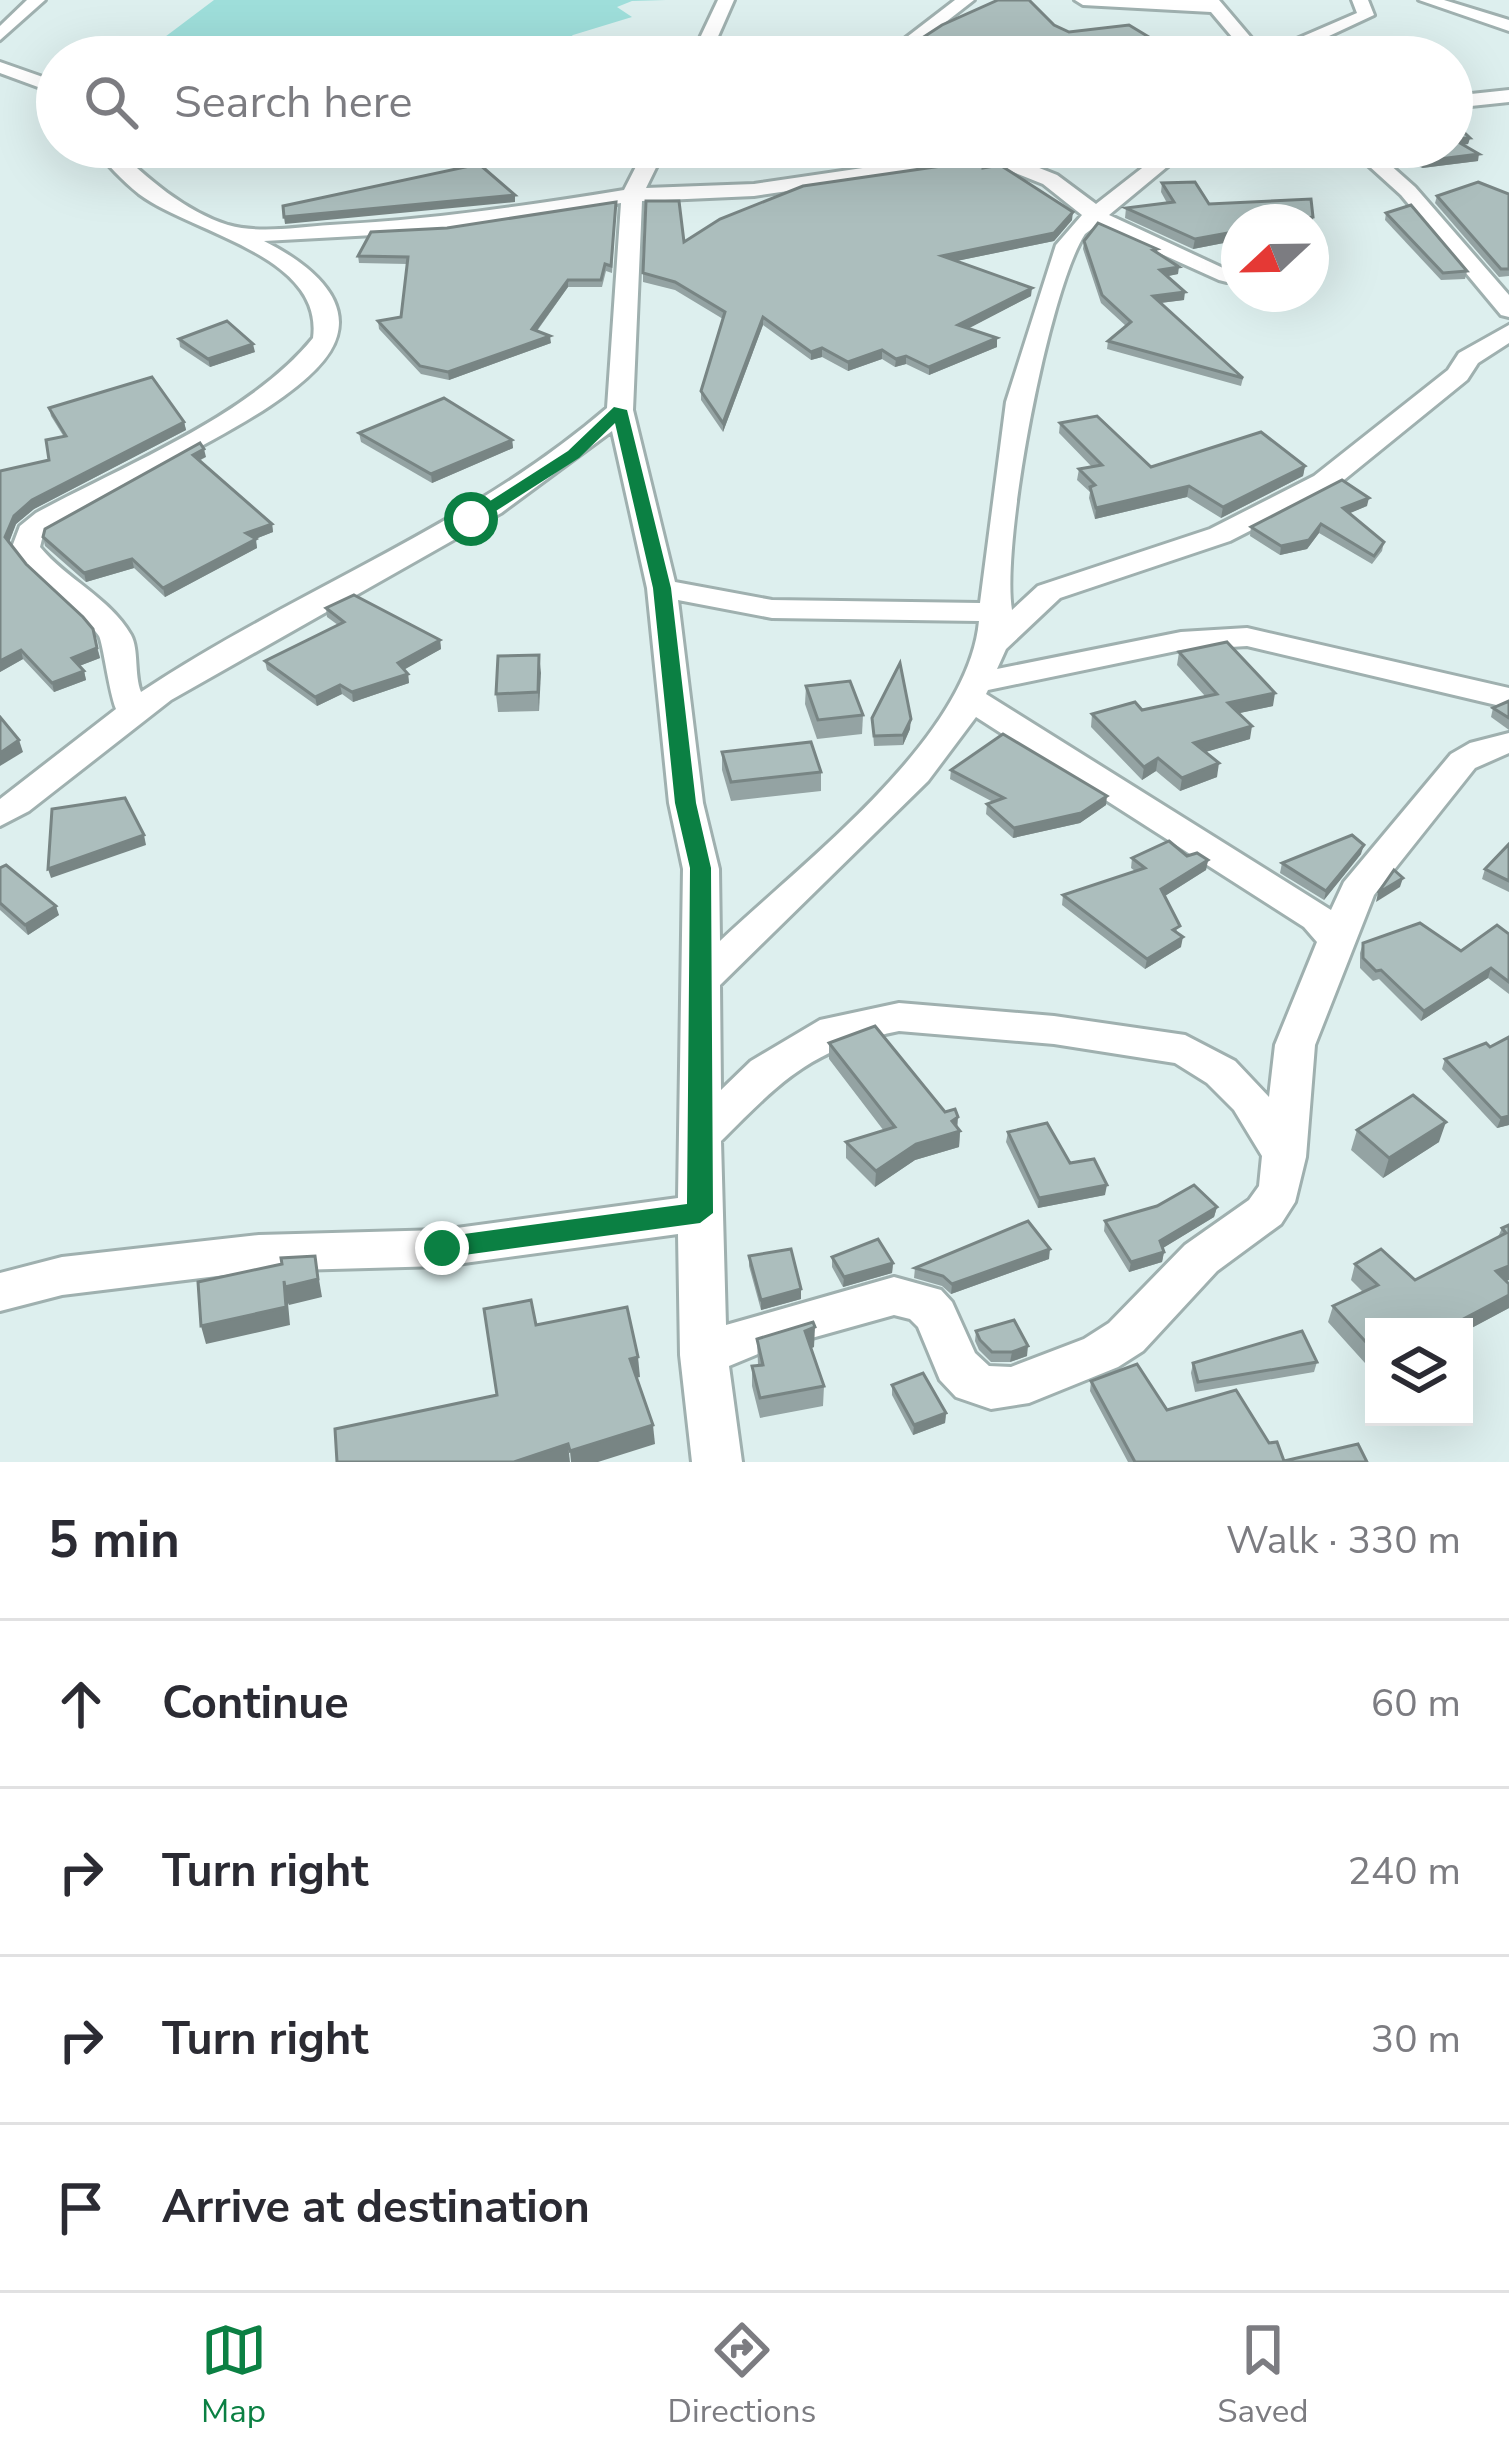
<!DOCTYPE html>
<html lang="en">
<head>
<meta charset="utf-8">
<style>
	body { margin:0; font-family:"Nunito Sans",sans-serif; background:#f2f2f3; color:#2b2b33 }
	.controls { position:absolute; right:36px; bottom:36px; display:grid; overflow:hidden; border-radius:0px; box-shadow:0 12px 48px #0002 }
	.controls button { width:108px; height:108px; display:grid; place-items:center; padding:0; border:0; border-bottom:3px solid #e1e1e2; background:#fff; color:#2b2b33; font:60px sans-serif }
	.compass { position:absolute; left:1221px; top:204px; width:108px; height:108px; border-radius:50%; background:#fff; box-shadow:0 12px 48px #0002; rotate:248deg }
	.stop { position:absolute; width:36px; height:36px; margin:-27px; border:9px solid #0b8043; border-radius:50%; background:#fff }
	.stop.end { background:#0b8043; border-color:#fff; box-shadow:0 3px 12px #0008 }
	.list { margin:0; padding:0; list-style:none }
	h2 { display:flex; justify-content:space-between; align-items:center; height:156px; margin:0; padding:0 48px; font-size:51px }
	h2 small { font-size:39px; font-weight:400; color:#7c7c81 }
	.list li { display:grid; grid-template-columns:78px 1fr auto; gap:36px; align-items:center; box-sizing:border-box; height:168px; padding:0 48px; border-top:3px solid #e1e1e2 }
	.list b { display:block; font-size:45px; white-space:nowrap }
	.list em { font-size:39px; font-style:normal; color:#7c7c81 }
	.icon { flex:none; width:66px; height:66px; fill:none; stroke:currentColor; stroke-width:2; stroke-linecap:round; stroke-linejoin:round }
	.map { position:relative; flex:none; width:1509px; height:1462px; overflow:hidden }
	.search { position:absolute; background:#fff; box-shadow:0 12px 48px #0002; left:36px; right:36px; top:36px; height:132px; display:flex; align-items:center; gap:30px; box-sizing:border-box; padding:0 42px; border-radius:66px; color:#7c7c81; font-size:45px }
	.sheet { height:828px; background:#fff }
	nav { display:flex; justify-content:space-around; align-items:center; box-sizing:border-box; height:168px; border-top:3px solid #e1e1e2; background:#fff; font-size:33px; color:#7c7c81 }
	nav a { display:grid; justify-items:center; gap:6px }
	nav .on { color:#0b8043 }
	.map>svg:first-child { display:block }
	.green { fill:#9ededa }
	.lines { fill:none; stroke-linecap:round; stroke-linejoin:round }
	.street-casing { stroke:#9fb0af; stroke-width:6 }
	.street { fill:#fff; fill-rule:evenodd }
	.wall { fill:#94a3a3 }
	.shaded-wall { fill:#788584 }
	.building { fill:#acbebd; stroke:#788584; stroke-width:3 }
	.route { fill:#0b8043 }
</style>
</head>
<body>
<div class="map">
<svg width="1509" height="1462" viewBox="0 0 1509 1462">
	<rect width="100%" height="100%" fill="#ddefee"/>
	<polygon class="green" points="214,0 666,0 632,1 617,7 632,17 573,35 543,57 141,55"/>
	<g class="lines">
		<g class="street-casing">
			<g id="street">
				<polygon points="27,0 45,0 0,40 0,26"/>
				<polygon points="718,0 734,0 709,57 691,57"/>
				<polygon points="955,0 974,0 901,57 881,57"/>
				<polygon points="1075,0 1219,0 1264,53 1357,13 1352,0 1368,0 1374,15 1284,57 1249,57 1211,12 1083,5"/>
				<polygon points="1419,0 1444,0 1509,20 1509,31"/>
				<polygon points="0,62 57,82 57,94 0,73"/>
				<polygon points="1509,90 1509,102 1452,108 1452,96"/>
				<path d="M93,147H114C147,178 184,211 228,225C259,234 298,227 330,225C429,220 526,206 624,190L646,147H666L646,188L754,184L1006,147H1057L1014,158L1057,175L1096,204L1169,147H1191L1109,215L1238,275L1227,282L1219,280L1097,225L1085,234C1048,291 1001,543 1012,610L1038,586L1210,529L1314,476L1448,370L1459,353L1509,325V343L1478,363L1467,380L1334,488L1230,541L1060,598L1006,649L997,669L1181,632L1247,628L1509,688V708L1247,646L1181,650L988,690L986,694L1331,910L1344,882L1451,754L1470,743L1509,733V753L1475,768L1374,895L1315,1045L1306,1157L1295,1202L1281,1224L1217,1271L1143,1351L1118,1367L1029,1403L991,1409L956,1397L940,1380L918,1327L910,1319L894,1315L765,1351L729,1366L742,1462H692L680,1355L678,1234L442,1266L259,1271L62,1295L0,1311V1273L62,1257L259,1235L442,1230L678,1198L683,869L669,803L647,588L612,431L501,513L171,700L29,811L0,826V799L116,709C109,692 103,643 99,636C74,600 35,581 12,547L20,526L36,513C124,465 250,416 313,338C324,255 191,233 139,194C123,181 106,163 93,147ZM988,162L1043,184L1082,215L1056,245L1006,402L980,603L772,600L675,582L633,410L642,201L754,196ZM621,203L607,408C468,528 294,590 141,692C134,674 139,650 131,635C109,597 66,579 40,547L43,535C105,484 317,409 337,336C350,291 296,257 264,241L447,231ZM678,600L772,618L979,621C968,739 803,862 720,941L719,869L703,803ZM976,717L1304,927L1317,942L1275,1045L1269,1097L1235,1061L1185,1035L1054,1016L899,1003L820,1020L751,1061L721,1090L720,985L928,781ZM899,1031L1054,1044L1175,1063L1207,1083L1234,1110L1262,1156L1259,1186L1249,1200L1185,1245L1109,1323L1084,1339L1011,1367L989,1366L975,1353L952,1302L941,1290L894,1277L726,1325L721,1141C782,1080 811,1049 899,1031Z"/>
				<path d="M723,147H782C769,157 736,157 723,147Z"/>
				<polygon points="1348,147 1370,147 1415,187 1509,295 1509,317 1501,315 1401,195"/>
			</g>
		</g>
		<use href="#street" class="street"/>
	</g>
	<g class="wall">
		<polygon points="1470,138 1468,144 1463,145 1478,161 1422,168 1386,147 1452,147"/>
		<polygon points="846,147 975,147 857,164 836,158 836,151"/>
		<polygon points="983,168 1072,220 1054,241 956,261 1031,296 968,328 997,338 997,347 929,375 906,364 895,367 882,359 848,371 822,357 811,360 763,325 723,432 701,400 701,391 723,319 675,290 643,282 643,273 684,242"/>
		<polygon points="1162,183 1209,204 1313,217 1311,226 1239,222 1239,240 1193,249 1125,218 1126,208 1167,203 1161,192"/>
		<polygon points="1509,194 1509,276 1499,277 1435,203 1437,196"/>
		<polygon points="616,202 612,273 606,271 602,287 568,287 537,331 551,343 449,380 421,374 379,329 378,321 401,317 407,264 359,263 358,256"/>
		<polygon points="1386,213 1467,271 1465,279 1441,280 1385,220"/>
		<polygon points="1084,241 1156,252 1178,274 1167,276 1184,300 1160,303 1243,378 1241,386 1107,349 1108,341 1126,326 1101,303 1083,249"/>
		<polygon points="179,339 255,352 210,367 180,347"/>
		<polygon points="49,408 184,422 186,430 34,509 16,524 9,542 26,564 93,629 100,658 79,666 84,671 86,680 54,692 23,659 0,672 0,471 49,460 64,437 51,416"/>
		<polygon points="1060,423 1151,467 1305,466 1303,476 1221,518 1187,497 1095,519 1089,498 1090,492 1077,480 1079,469 1092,467 1059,433"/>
		<polygon points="359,433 512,440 513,448 432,483 361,442"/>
		<polygon points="206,457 199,461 272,524 273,532 255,539 257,548 165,597 134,568 86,582 45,546 43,537"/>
		<polygon points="1367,506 1349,513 1384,542 1382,551 1372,564 1319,533 1307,549 1280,555 1250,536 1251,527"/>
		<polygon points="326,608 440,640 441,649 404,669 408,674 409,683 353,702 342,694 317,706 267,670 265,661 338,625 327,617"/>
		<polygon points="1179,652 1273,706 1239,713 1250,739 1205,752 1217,777 1180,791 1156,771 1142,780 1091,727 1092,714 1142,710 1205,696 1177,665"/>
		<polygon points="539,655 539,711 498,712 496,694"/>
		<polygon points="806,686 863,715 862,734 817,739 805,704"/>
		<polygon points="1509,701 1509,730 1491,717 1493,708"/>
		<polygon points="872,718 910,729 903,745 874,746"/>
		<polygon points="722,752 821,772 821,791 731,801 722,770"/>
		<polygon points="951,770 1106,805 1080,823 1013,838 986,814 987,804 993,802 950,779"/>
		<polygon points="1509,844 1509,892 1482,879 1485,869"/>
		<polygon points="1361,854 1324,900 1280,873 1282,863"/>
		<polygon points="1187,856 1208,860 1206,870 1165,896 1178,934 1181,947 1145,969 1062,905 1063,895 1135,871 1131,868 1132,858"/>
		<polygon points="0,868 59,915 28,935 0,910"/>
		<polygon points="1509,934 1509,994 1488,978 1421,1021 1379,979 1373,981 1360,968 1360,953 1363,943 1461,951"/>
		<polygon points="829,1043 957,1127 960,1131 959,1147 915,1160 875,1187 846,1158 846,1142 884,1131 829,1059"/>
		<polygon points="1490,1047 1509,1125 1497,1128 1442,1069 1445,1059"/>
		<polygon points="1357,1130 1439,1142 1383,1178 1351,1150"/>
		<polygon points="1008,1132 1070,1163 1105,1195 1038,1208 1006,1142"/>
		<polygon points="1217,1207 1214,1217 1163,1248 1164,1252 1162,1262 1129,1272 1104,1231 1105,1221"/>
		<polygon points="1509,1225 1509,1280 1505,1281 1509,1284 1509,1308 1464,1332 1464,1327 1374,1327 1374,1373 1328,1322 1333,1306 1363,1292 1351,1280 1355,1264 1415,1280 1498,1237 1502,1228"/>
		<polygon points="749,1256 801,1289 801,1299 761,1310 749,1266"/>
		<polygon points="832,1257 893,1263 892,1273 843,1287 832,1267"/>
		<polygon points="1049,1259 951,1294 942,1286 914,1278 915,1268"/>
		<polygon points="976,1331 1027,1356 1010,1362 991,1362 979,1350 975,1341"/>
		<polygon points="757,1339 814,1347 811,1348 824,1386 823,1406 760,1418 752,1386 752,1366 758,1365"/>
		<polygon points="1317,1362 1314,1372 1195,1392 1191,1373 1193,1363"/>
		<polygon points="1091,1381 1167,1410 1269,1443 1284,1461 1367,1462 1128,1462 1090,1391"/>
		<polygon points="892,1385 946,1413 945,1423 913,1435 892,1395"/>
		<polygon points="1414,1417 1439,1417 1422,1426"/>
	</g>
	<g class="shaded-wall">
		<polygon points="1470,138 1468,144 1452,146 1453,139"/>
		<polygon points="929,147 975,147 857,164 857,157"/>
		<polygon points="1479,154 1478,161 1422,168 1424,161"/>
		<polygon points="515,195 515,202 285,224 284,217"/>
		<polygon points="1073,212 1072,220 1054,241 942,264 942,256"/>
		<polygon points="1313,217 1311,226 1311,222 1295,222 1295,220"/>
		<polygon points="1239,231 1239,240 1193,249 1195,239"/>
		<polygon points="1179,267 1178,274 1159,278 1160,270"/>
		<polygon points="1323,272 1321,282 1311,283 1311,273"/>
		<polygon points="568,280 568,287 532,337 532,329"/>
		<polygon points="1032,288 1031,296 958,334 958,325"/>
		<polygon points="1185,292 1184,300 1152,304 1153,296"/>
		<polygon points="763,317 763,325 723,432 723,423"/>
		<polygon points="550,336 551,343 449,380 448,372"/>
		<polygon points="997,338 997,347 929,375 929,367"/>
		<polygon points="253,344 255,352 210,367 208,359"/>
		<polygon points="822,348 822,357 811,360 811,352"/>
		<polygon points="882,350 882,359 848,371 848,362"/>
		<polygon points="906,356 906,364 895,367 896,359"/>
		<polygon points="184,422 186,430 34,509 16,524 8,545 5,537 14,516 32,500"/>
		<polygon points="512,440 513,448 432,483 431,474"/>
		<polygon points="204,449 206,457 194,463 193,455"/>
		<polygon points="1305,466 1303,476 1221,518 1223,507"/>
		<polygon points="1189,486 1187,497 1095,519 1096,508"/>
		<polygon points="1369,498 1367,506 1341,517 1343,508"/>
		<polygon points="272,524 273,532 248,542 246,533"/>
		<polygon points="1321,524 1319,533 1307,549 1280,555 1281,546"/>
		<polygon points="256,539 257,548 165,597 163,588"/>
		<polygon points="132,559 134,568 86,582 84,573"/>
		<polygon points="440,640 441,649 400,672 398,663"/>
		<polygon points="97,648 100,658 74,668 72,658"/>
		<polygon points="21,650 23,659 0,672 0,661"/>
		<polygon points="539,655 541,673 539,711 538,692"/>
		<polygon points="84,671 86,680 54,692 52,683"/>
		<polygon points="408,674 409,683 353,702 352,692"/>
		<polygon points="340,685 342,694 317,706 315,697"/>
		<polygon points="1275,693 1273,706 1226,716 1228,703"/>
		<polygon points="911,719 910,729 903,745 903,735"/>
		<polygon points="1252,726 1250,739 1192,756 1194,743"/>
		<polygon points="19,740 23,752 0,766 0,753"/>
		<polygon points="1158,758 1156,771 1142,780 1144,767"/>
		<polygon points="1219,763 1217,777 1180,791 1182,778"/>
		<polygon points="1107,796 1106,805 1080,823 1013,838 1014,828"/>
		<polygon points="144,835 146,845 51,878 48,869"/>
		<polygon points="1364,845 1361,854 1324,900 1326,891"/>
		<polygon points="1208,860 1206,870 1160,899 1161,889"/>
		<polygon points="1403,878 1400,887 1376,902 1378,893"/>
		<polygon points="56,906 59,915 28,935 25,925"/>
		<polygon points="1183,937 1181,947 1145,969 1147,959"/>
		<polygon points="1491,968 1488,978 1421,1021 1424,1011"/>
		<polygon points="1509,1116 1509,1125 1497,1128 1501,1118"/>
		<polygon points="958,1117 957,1132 960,1131 959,1147 915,1160 875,1187 876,1171"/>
		<polygon points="1446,1122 1439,1142 1383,1178 1389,1158"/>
		<polygon points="1107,1185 1105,1195 1038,1208 1039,1198"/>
		<polygon points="1217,1207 1214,1217 1158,1251 1160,1241"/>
		<polygon points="1050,1249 1049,1259 951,1294 952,1284"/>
		<polygon points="1164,1252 1162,1262 1129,1272 1131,1262"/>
		<polygon points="315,1256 322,1297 289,1305 288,1303 290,1325 206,1344 201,1326 284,1281"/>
		<polygon points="893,1263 892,1273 843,1287 844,1277"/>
		<polygon points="1509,1266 1509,1280 1490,1287 1496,1271"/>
		<polygon points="801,1289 801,1299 761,1310 761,1300"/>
		<polygon points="1509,1295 1509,1308 1464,1332 1464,1327 1448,1327"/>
		<polygon points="815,1327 814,1347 804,1351 805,1331"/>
		<polygon points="1028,1346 1027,1356 1010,1362 1012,1352"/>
		<polygon points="638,1357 640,1377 631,1379 630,1359"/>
		<polygon points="946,1413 945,1423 913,1435 914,1425"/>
		<polygon points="1426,1417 1439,1417 1422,1426"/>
		<polygon points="653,1425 655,1444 598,1462 571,1462 570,1451"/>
		<polygon points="568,1444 570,1462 514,1462"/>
	</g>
	<g class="building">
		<polygon points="998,0 1029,0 1054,25 1069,32 1129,25 1182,57 893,57 942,25"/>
		<polygon points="1452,121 1470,138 1453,139 1479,154 1424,161 1399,147 1452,147"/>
		<polygon points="846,147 929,147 857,157 836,151"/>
		<polygon points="983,160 983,168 1000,165 1073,212 1054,233 942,256 1032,288 958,325 997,338 929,367 906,356 896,359 882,350 848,362 822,348 811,352 763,317 723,423 701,391 725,312 675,282 643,273 646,201 679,201 684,242 720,219 803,186"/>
		<polygon points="479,164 515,195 284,217 283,206"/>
		<polygon points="1195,182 1209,204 1311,199 1313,217 1295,220 1296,222 1239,222 1239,231 1195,239 1126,208 1174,202 1162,183"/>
		<polygon points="1478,182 1509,194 1509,269 1501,269 1437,196"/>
		<polygon points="616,202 611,266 605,264 601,280 568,280 532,329 550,336 448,372 420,366 378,321 401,317 408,257 358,256 371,232 447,228"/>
		<polygon points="1411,205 1467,271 1443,273 1386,213"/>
		<polygon points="1098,223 1157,249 1153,250 1179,267 1160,270 1185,292 1153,296 1243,378 1108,341 1131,322 1102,295 1084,241"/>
		<polygon points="1311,250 1323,272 1311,273"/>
		<polygon points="227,321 253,344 208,359 179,339"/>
		<polygon points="152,377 184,422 32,500 14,516 5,537 26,564 83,617 93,629 97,648 72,658 84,671 52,683 21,650 0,661 0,471 49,460 46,440 66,436 49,408"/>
		<polygon points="444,398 512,440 431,474 359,433"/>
		<polygon points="1097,416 1151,467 1261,432 1305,466 1223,507 1189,486 1096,508 1090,487 1095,485 1079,469 1102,465 1060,423"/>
		<polygon points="200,443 204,449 193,455 272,524 246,533 256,539 163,588 132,559 84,573 43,537 45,529"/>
		<polygon points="1342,480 1369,498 1343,508 1384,542 1374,556 1321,524 1309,540 1281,546 1251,527"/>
		<polygon points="354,595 440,640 398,663 408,674 352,692 340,685 315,697 265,661 344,622 326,608"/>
		<polygon points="1227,642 1275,693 1228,703 1252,726 1194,743 1219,763 1182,778 1158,758 1144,767 1092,714 1135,702 1142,710 1217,694 1179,652"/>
		<polygon points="539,655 538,692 496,694 498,656"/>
		<polygon points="900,663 911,719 903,735 874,736 872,718"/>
		<polygon points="850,681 863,715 818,720 806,686"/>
		<polygon points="1509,701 1509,718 1493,708"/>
		<polygon points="0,717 19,740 0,753"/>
		<polygon points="1003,734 1107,796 1081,813 1014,828 987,804 1004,798 951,770"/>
		<polygon points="811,742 821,772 731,782 722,752"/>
		<polygon points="125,798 144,835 48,869 52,809"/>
		<polygon points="1352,835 1364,845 1326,891 1282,863"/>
		<polygon points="1169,841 1187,856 1197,853 1208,860 1161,889 1180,926 1173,930 1183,937 1147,959 1063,895 1145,868 1132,858"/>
		<polygon points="1509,844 1509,881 1485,869"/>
		<polygon points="6,865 56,906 25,925 0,903 0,868"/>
		<polygon points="1394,870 1403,878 1378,893"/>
		<polygon points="1420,923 1461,951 1497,925 1509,934 1509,982 1491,968 1424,1011 1381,970 1376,971 1363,958 1363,943"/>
		<polygon points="875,1026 945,1112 955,1109 958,1117 952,1121 960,1131 916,1144 876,1171 846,1142 895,1127 829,1043"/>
		<polygon points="1509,1037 1509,1116 1501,1118 1445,1059 1486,1043 1490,1047"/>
		<polygon points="1413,1095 1446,1122 1389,1158 1357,1130"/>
		<polygon points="1047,1123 1070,1163 1094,1159 1107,1185 1039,1198 1008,1132"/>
		<polygon points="1194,1185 1217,1207 1160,1241 1164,1252 1131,1262 1105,1221 1157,1206"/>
		<polygon points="1028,1221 1050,1249 952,1284 943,1276 915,1268"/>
		<polygon points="1509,1225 1509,1266 1496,1271 1509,1284 1509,1295 1448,1327 1374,1327 1374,1351 1333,1306 1378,1285 1355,1264 1381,1249 1415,1280 1506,1233 1502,1228"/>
		<polygon points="878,1239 893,1263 844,1277 832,1257"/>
		<polygon points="791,1249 801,1289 761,1300 749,1256"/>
		<polygon points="315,1256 318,1279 285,1287 284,1281 286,1307 201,1326 198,1282 282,1264 281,1258"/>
		<polygon points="531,1300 536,1325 627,1307 638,1357 630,1359 653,1425 570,1451 568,1444 514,1462 337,1462 335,1429 497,1395 484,1309"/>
		<polygon points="1014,1320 1028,1346 1012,1352 992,1352 980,1340 976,1331"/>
		<polygon points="813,1322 815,1327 805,1331 824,1386 760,1398 752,1366 763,1365 757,1339"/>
		<polygon points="1302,1331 1317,1362 1198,1382 1193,1363"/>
		<polygon points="1137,1364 1167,1410 1236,1390 1269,1443 1277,1442 1284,1461 1358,1444 1367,1462 1135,1462 1091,1381"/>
		<polygon points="923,1373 946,1413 914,1425 892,1385"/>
	</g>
	<polygon class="route" points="614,407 627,410 671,588 696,803 711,868 713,1213 700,1223 442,1258 429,1248 442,1237 687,1204 690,868 675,803 653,588 615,423 579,458 477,523 462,519 568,451"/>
</svg>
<div class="controls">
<button><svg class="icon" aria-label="layers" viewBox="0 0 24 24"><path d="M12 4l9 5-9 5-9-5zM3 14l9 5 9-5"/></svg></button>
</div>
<svg class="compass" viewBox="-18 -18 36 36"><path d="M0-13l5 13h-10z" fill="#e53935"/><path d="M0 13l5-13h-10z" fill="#7c7c81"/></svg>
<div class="stop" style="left:471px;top:519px"></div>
<div class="stop end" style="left:442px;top:1248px"></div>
<div class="search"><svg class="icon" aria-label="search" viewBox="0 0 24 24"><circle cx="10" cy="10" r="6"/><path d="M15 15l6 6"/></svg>Search here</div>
</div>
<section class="sheet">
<h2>5 min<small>Walk · 330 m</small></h2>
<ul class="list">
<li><svg class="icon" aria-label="ahead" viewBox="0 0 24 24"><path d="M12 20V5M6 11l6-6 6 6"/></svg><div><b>Continue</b></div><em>60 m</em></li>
<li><svg class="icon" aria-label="right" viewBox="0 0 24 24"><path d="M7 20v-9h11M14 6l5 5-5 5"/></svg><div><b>Turn right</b></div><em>240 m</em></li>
<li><svg class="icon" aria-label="right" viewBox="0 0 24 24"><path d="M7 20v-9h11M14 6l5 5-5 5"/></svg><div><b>Turn right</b></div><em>30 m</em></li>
<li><svg class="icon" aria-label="arrive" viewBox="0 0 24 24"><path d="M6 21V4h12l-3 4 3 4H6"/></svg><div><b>Arrive at destination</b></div></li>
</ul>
</section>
<nav>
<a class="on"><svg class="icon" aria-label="map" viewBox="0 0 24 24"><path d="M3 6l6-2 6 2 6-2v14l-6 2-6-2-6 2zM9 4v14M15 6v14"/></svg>Map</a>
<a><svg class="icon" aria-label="directions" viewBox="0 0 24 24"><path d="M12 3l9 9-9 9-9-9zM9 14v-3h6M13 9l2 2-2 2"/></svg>Directions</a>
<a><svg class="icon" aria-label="saved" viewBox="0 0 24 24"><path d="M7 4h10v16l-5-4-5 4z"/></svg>Saved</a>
</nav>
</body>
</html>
